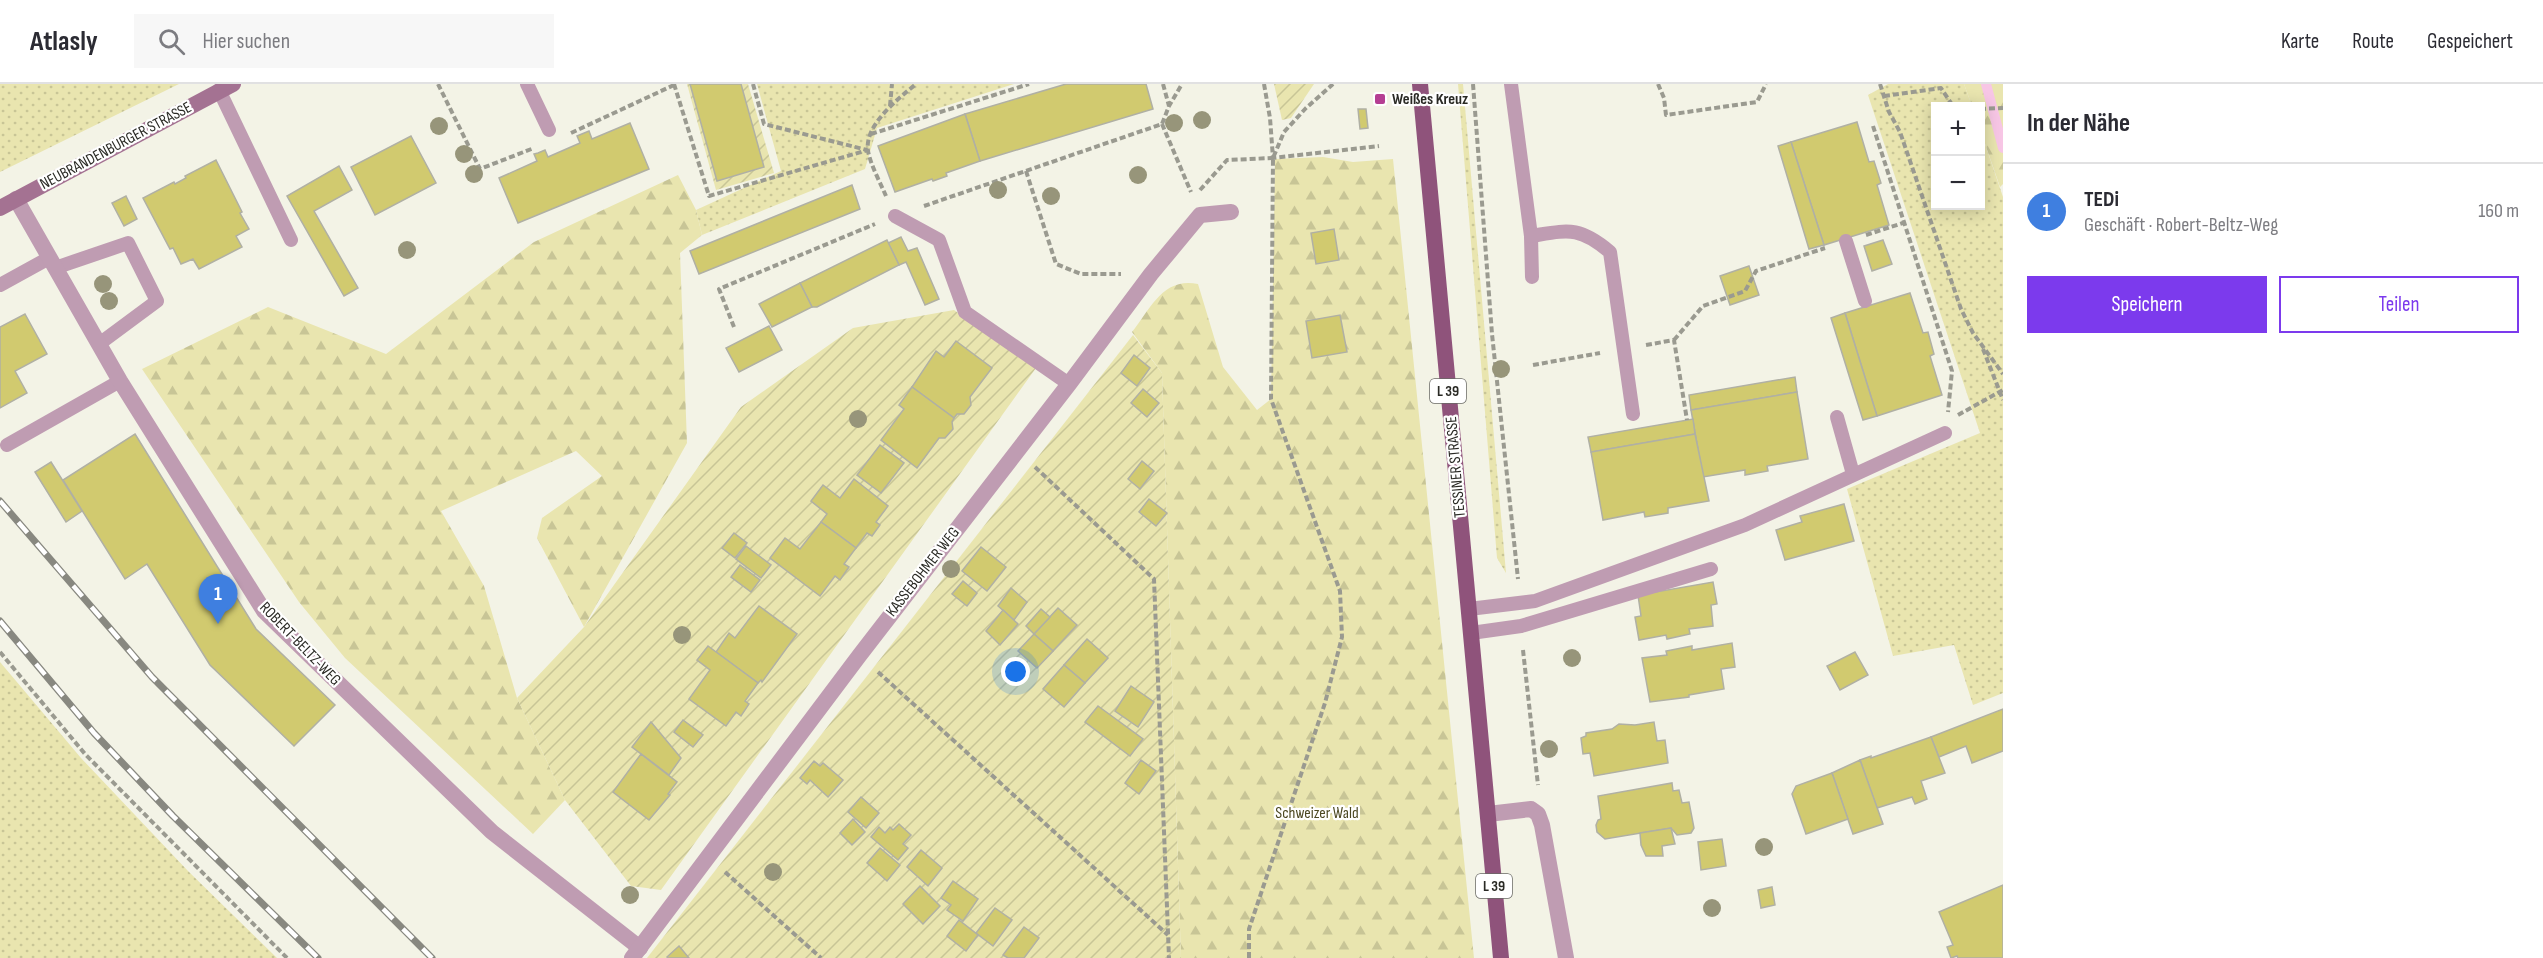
<!DOCTYPE html>
<html lang="de">
<head>
<meta charset="utf-8">
<style>
	body { margin:0; font-family:"Sofia Sans Condensed",sans-serif; background:#f7f7f7; color:#2b2b33 }
	.controls { position:absolute; right:18px; top:18px; display:grid; overflow:hidden; border-radius:0px; box-shadow:0 3px 15px #0003 }
	.controls button { width:54px; height:54px; display:grid; place-items:center; padding:0; border:0; border-bottom:2px solid #e1e1e2; background:#fff; color:#2b2b33; font:30px sans-serif }
	.you { position:absolute; left:1016px; top:588px; width:21px; height:21px; margin:-15px; border:4px solid #fff; border-radius:50%; background:#1a73e8; box-shadow:0 0 0 9px #1a73e833 }
	.badge { display:grid; place-items:center; width:39px; height:39px; border-radius:50%; background:#7c3aed; color:#fff; font-size:20px; font-weight:700 }
	.pin { position:absolute; translate:-50% -50px; filter:drop-shadow(0 2px 3px #0008) }
	.pin::after { content:''; position:absolute; top:32px; width:21px; height:18px; background:inherit; clip-path:polygon(0 0,100% 0,50% 100%) }
	.list { margin:0; padding:0; list-style:none }
	h2 { display:flex; justify-content:space-between; align-items:center; height:78px; margin:0; padding:0 24px; font-size:26px }
	h2 small { font-size:20px; font-weight:400; color:#7c7c81 }
	.list li { display:grid; grid-template-columns:39px 1fr auto; gap:18px; align-items:center; box-sizing:border-box; height:96px; padding:0 24px; border-top:2px solid #e1e1e2 }
	.list b { display:block; font-size:22px; white-space:nowrap }
	.list p { margin:0; font-size:20px; white-space:nowrap; color:#7c7c81 }
	.list em { font-size:20px; font-style:normal; color:#7c7c81 }
	.actions { display:flex; gap:12px; padding:18px 24px }
	.actions a { flex:1; padding:14px 0; border:2px solid #7c3aed; border-radius:0px; text-align:center; font-size:21px; color:#7c3aed }
	.actions .main { background:#7c3aed; color:#fff }
	.icon { flex:none; width:33px; height:33px; fill:none; stroke:currentColor; stroke-width:2; stroke-linecap:round; stroke-linejoin:round }
	.map { position:relative; flex:none; width:2003px; height:874px; overflow:hidden }
	header { display:flex; align-items:center; gap:36px; box-sizing:border-box; height:84px; padding:0 30px; background:#fff; border-bottom:2px solid #e1e1e2 }
	header strong { font-size:28px }
	nav { display:flex; gap:33px; margin-inline-start:auto; font-size:21px }
	.search { width:420px; height:54px; background:#f7f7f7; display:flex; align-items:center; gap:15px; box-sizing:border-box; padding:0 21px; border-radius:0px; color:#7c7c81; font-size:22px }
	main { display:flex }
	aside { flex:1; background:#fff }
	.map>svg:first-child { display:block }
	.grass { fill:url(#grass-dots) }
	.forest { fill:url(#forest-firs) }
	.garden { fill:url(#garden-furrows) }
	.lines { fill:none; stroke-linecap:round; stroke-linejoin:round }
	.stream { stroke:#f7c6e5; stroke-width:10 }
	.building { fill:#d1ca6f; stroke:#b0b0a4; stroke-width:1.5 }
	.path { stroke:#9a9a90; stroke-width:4; stroke-dasharray:6 3; stroke-linecap:butt }
	.service { stroke:#bf9cb2; stroke-width:14 }
	.minor { stroke:#bf9cb2; stroke-width:16 }
	.secondary { stroke:#a47292; stroke-width:16 }
	.primary { stroke:#8f537b; stroke-width:16 }
	.rail-casing { stroke:#888880; stroke-width:7 }
	.rail { stroke:#fff; stroke-width:4.5; stroke-dasharray:14; stroke-linecap:butt }
	.tree { fill:#97957a }
	.poi-dot { fill:#b53e93; stroke:#fff; stroke-width:2 }
	.labels { text-anchor:middle; dominant-baseline:central; stroke-width:4.5; stroke-linejoin:round; paint-order:stroke }
	.shield { fill:#fff; stroke:#6a6a66; stroke-width:1.5 }
	.shield-label { font-size:15px; font-weight:bold; fill:#2a2a25 }
	.poi-label { font-size:16px; font-weight:bold; fill:#2a2a25; stroke:#fff; text-anchor:start }
	.street-label { font-size:16px; fill:#2a2a25; stroke:#fff }
	.park-label { font-size:16px; fill:#4c4822; stroke:#fff }
</style>
</head>
<body>
<header>
<strong>Atlasly</strong>
<div class="search"><svg class="icon" aria-label="search" viewBox="0 0 24 24"><circle cx="10" cy="10" r="6"/><path d="M15 15l6 6"/></svg>Hier suchen</div>
<nav><a>Karte</a><a>Route</a><a>Gespeichert</a></nav>
</header>
<main>
<div class="map">
<svg width="2003" height="874" viewBox="0 0 2003 874">
	<defs>
		<pattern id="grass-dots" width="8" height="8" patternUnits="userSpaceOnUse" patternTransform="scale(1.5)"><rect width="8" height="8" fill="#e9e5af"/><path d="M2 2h.1M6 6h.1" fill="none" stroke="#c8c596" stroke-width="1.8" stroke-linecap="round"/></pattern>
		<pattern id="forest-firs" width="22" height="20" patternUnits="userSpaceOnUse" patternTransform="scale(1.5)"><rect width="22" height="20" fill="#e9e5af"/><path d="M5 1l3.5 6h-7zM16 11l3.5 6h-7z" fill="#c8c596"/></pattern>
		<pattern id="garden-furrows" width="10" height="10" patternUnits="userSpaceOnUse" patternTransform="scale(1.5)"><rect width="10" height="10" fill="#e9e5af"/><path d="M-1 1l2-2M0 10L10 0M9 11l2-2" fill="none" stroke="#c8c596"/></pattern>
	</defs>
	<rect width="100%" height="100%" fill="#f3f3e6"/>
	<g class="grass">
		<polygon points="0,0 179,0 0,88"/>
		<polygon points="757,0 1014,0 877,44 865,85 702,151 696,126 781,87"/>
		<polygon points="1458,0 1463,0 1506,489 1497,474"/>
		<polygon points="1888,0 1964,0 1972,22 1936,22 1936,122 1980,122 1981,48 2003,113 2003,609 1973,621 1954,561 1893,572 1847,405 1980,349 1868,11"/>
		<polygon points="0,578 81,674 188,787 277,874 0,874"/>
	</g>
	<g class="forest">
		<polygon points="1964,0 2003,0 2003,100 2000,103 1981,48 1980,22 1972,22"/>
		<path d="M1323,73L1353,78L1393,75L1474,874H1181L1162,289L1132,248C1151,224 1163,193 1198,200L1223,283L1257,326L1271,315L1275,75Z"/>
		<polygon points="678,91 696,126 702,151 680,169 687,359 584,543 537,454 542,434 602,392 576,367 441,427 484,502 517,614 565,716 533,750 345,574 299,518 142,285 268,223 386,270 534,158"/>
	</g>
	<g class="garden">
		<polygon points="687,0 748,0 774,89 716,106"/>
		<polygon points="1274,0 1314,0 1291,34 1282,36"/>
		<polygon points="954,226 1036,284 661,806 631,802 565,716 517,614 584,543 741,323 853,244"/>
		<polygon points="1133,251 1162,289 1181,874 647,874"/>
	</g>
	<g class="lines">
		<polyline class="stream" points="1986,0 2003,64"/>
	</g>
	<g class="building">
		<polygon points="690,0 741,0 764,83 717,97"/>
		<polygon points="1066,0 1146,0 1153,25 980,77 965,30"/>
		<polygon points="1358,25 1366,25 1368,44 1360,45"/>
		<polygon points="965,30 980,77 946,89 947,92 933,97 932,95 895,108 878,62"/>
		<polygon points="1857,38 1869,78 1874,77 1881,99 1877,101 1889,141 1824,161 1791,58"/>
		<polygon points="630,39 649,85 518,139 499,94 537,77 534,70 538,69 545,66 548,73 580,59 577,52 589,47 592,55"/>
		<polygon points="411,52 436,99 375,131 351,83"/>
		<polygon points="1791,58 1824,161 1809,165 1778,62"/>
		<polygon points="216,76 242,128 240,129 249,145 236,152 242,163 199,185 193,175 181,180 173,164 170,165 143,114 174,98 175,100 186,94 185,92"/>
		<polygon points="339,82 352,106 314,127 358,204 344,212 287,112"/>
		<polygon points="852,101 860,125 699,190 690,167"/>
		<polygon points="126,112 137,135 124,142 112,119"/>
		<polygon points="1334,145 1339,176 1316,180 1311,149"/>
		<polygon points="901,153 908,167 917,164 939,215 925,221 906,178 899,181 888,159"/>
		<polygon points="887,156 899,181 817,223 812,223 800,199"/>
		<polygon points="1883,156 1892,180 1872,187 1864,162"/>
		<polygon points="1749,182 1759,211 1730,221 1720,192"/>
		<polygon points="800,199 812,223 772,243 759,220"/>
		<polygon points="1910,209 1923,249 1928,248 1934,270 1930,272 1942,311 1877,332 1845,229"/>
		<polygon points="1845,229 1877,332 1863,336 1831,234"/>
		<polygon points="25,230 47,270 15,287 27,309 0,324 0,243"/>
		<polygon points="1340,231 1347,268 1312,274 1306,237"/>
		<polygon points="769,242 782,266 739,288 726,264"/>
		<polygon points="956,257 992,284 970,313 971,321 964,330 957,330 954,334 912,303 936,267 944,273"/>
		<polygon points="1134,271 1150,284 1137,302 1121,289"/>
		<polygon points="1795,293 1797,308 1691,326 1689,311"/>
		<polygon points="912,303 954,334 952,338 953,345 945,354 939,354 917,384 881,356 904,325 899,321"/>
		<polygon points="1143,305 1159,319 1147,333 1131,319"/>
		<polygon points="1797,308 1808,375 1767,382 1768,387 1745,391 1745,386 1703,393 1691,326"/>
		<polygon points="1693,335 1695,350 1591,368 1588,353"/>
		<polygon points="135,350 256,545 335,621 294,662 210,581 147,480 125,495 63,396"/>
		<polygon points="1695,350 1709,417 1668,424 1668,429 1645,433 1644,428 1603,436 1591,368"/>
		<polygon points="880,361 904,379 881,409 857,391"/>
		<polygon points="1142,377 1154,387 1140,405 1128,395"/>
		<polygon points="51,378 82,427 66,438 35,388"/>
		<polygon points="854,395 888,422 876,438 880,441 872,452 867,449 856,464 821,438 827,430 811,417 823,401 840,414"/>
		<polygon points="1149,415 1167,429 1156,442 1139,428"/>
		<polygon points="1844,420 1854,457 1785,476 1776,446 1802,438 1800,432"/>
		<polygon points="821,438 856,464 844,480 849,483 840,496 835,492 820,512 770,474 785,454 800,465"/>
		<polygon points="734,449 747,459 735,474 722,464"/>
		<polygon points="746,462 771,481 761,494 736,475"/>
		<polygon points="981,463 1006,483 987,507 962,487"/>
		<polygon points="740,481 760,496 751,508 731,493"/>
		<polygon points="963,497 977,509 967,522 952,510"/>
		<polygon points="1713,498 1717,520 1711,521 1713,542 1689,545 1690,550 1667,555 1666,551 1639,556 1635,533 1641,532 1638,511"/>
		<polygon points="1011,504 1027,518 1014,536 998,522"/>
		<polygon points="759,522 797,550 762,598 761,596 758,599 716,568 729,549 735,554"/>
		<polygon points="1058,524 1077,541 1053,567 1034,550"/>
		<polygon points="1041,525 1050,533 1034,550 1026,542"/>
		<polygon points="1003,526 1018,540 1000,561 986,547"/>
		<polygon points="1034,550 1053,567 1037,584 1018,567"/>
		<polygon points="1087,555 1108,574 1085,599 1064,581"/>
		<polygon points="1732,559 1735,583 1721,585 1724,605 1689,611 1689,613 1650,618 1642,574 1667,571 1666,567 1692,562 1692,566"/>
		<polygon points="708,562 758,599 745,617 749,620 741,632 736,628 726,642 689,615 710,586 697,576"/>
		<polygon points="1855,568 1868,591 1840,606 1827,582"/>
		<polygon points="1064,581 1085,599 1064,623 1043,605"/>
		<polygon points="1131,602 1154,618 1138,643 1115,627"/>
		<polygon points="1098,622 1143,655 1130,672 1085,638"/>
		<polygon points="2003,625 2003,667 1972,679 1966,662 1939,673 1931,653"/>
		<polygon points="683,636 703,651 693,663 674,648"/>
		<polygon points="651,638 681,674 669,691 632,663"/>
		<polygon points="1654,638 1657,657 1665,656 1668,679 1594,692 1590,669 1583,670 1581,654 1586,652 1586,649 1612,645 1619,640 1635,641"/>
		<polygon points="1931,653 1945,689 1921,697 1927,715 1915,720 1912,713 1877,724 1860,676 1871,672 1871,674"/>
		<polygon points="641,670 677,698 668,710 670,711 649,736 613,708"/>
		<polygon points="1141,676 1156,687 1139,710 1125,699"/>
		<polygon points="1860,676 1883,740 1853,750 1832,689"/>
		<polygon points="814,677 820,682 823,679 843,696 828,713 810,696 807,700 800,694"/>
		<polygon points="1832,689 1848,735 1806,750 1792,710 1796,702"/>
		<polygon points="1672,699 1673,707 1679,706 1682,719 1689,718 1694,744 1691,749 1677,751 1671,744 1605,755 1597,748 1596,741 1598,736 1601,735 1598,712"/>
		<polygon points="861,713 879,729 866,744 848,728"/>
		<polygon points="853,735 865,748 852,761 840,749"/>
		<polygon points="899,740 911,751 903,760 908,764 898,776 871,753 879,743 885,749 890,743 893,746"/>
		<polygon points="1671,744 1675,760 1662,762 1663,772 1646,772 1641,761 1640,749"/>
		<polygon points="1722,755 1726,782 1701,786 1698,758"/>
		<polygon points="880,764 900,781 887,797 867,779"/>
		<polygon points="921,766 942,784 928,802 907,783"/>
		<polygon points="953,797 978,815 963,837 947,826 951,821 941,814"/>
		<polygon points="2003,801 2003,874 1958,874 1957,872 1951,874 1947,863 1953,861 1939,828"/>
		<polygon points="920,802 940,822 923,840 903,820"/>
		<polygon points="1772,803 1775,821 1761,824 1758,806"/>
		<polygon points="995,824 1012,836 993,862 976,849"/>
		<polygon points="959,836 978,851 966,867 947,852"/>
		<polygon points="1024,843 1039,854 1024,874 1008,874 1003,871"/>
		<polygon points="679,862 689,874 668,874 667,873"/>
	</g>
	<g class="lines">
		<g class="path">
			<polyline points="438,0 480,85 534,64"/>
			<polyline points="674,0 709,112 868,66"/>
			<polyline points="753,0 764,40 867,66"/>
			<polyline points="1163,0 1169,22"/>
			<polyline points="1264,0 1270,34 1273,74 1379,62"/>
			<polyline points="1473,0 1492,250 1518,495"/>
			<polyline points="1658,0 1664,14 1666,31 1757,18 1766,0"/>
			<polyline points="1880,0 1889,28 1900,48 1961,225 1973,249 2003,290"/>
			<polyline points="1884,12 1941,4 1953,22"/>
			<polyline points="890,22 892,0"/>
			<polyline points="1980,25 2003,24"/>
			<polyline points="1162,40 1191,108"/>
			<polyline points="1873,42 1952,287 1948,328"/>
			<polyline points="571,49 674,1"/>
			<polyline points="871,50 1029,0"/>
			<polyline points="1026,87 1056,180 1081,190 1121,190"/>
			<polyline points="1200,106 1227,76 1273,74"/>
			<path d="M886,112C880,98 871,82 868,67C864,41 898,15 916,0"/>
			<polyline points="924,122 1162,40 1169,22 1182,0"/>
			<polyline points="1866,151 1903,139"/>
			<polyline points="734,243 719,205 875,140"/>
			<polyline points="1674,256 1703,222 1745,207 1756,187 1825,164"/>
			<polyline points="1646,261 1674,256 1687,336"/>
			<polyline points="1983,265 2003,316"/>
			<polyline points="1533,281 1600,269"/>
			<polyline points="1958,331 2003,306"/>
			<polyline points="1035,383 1154,495 1169,874"/>
			<polyline points="1523,566 1538,701"/>
			<polyline points="0,568 85,670 287,874"/>
			<polyline points="878,588 1168,851"/>
			<polyline points="725,788 821,874"/>
			<polyline points="1249,874 1249,845 1325,619 1342,553 1340,507 1271,315 1273,74 1284,48 1306,24 1333,0"/>
		</g>
		<g class="service">
			<polyline points="527,0 549,46"/>
			<polyline points="1511,0 1531,152 1532,193"/>
			<polyline points="219,6 291,156"/>
			<polyline points="895,132 939,156 965,228 1069,300"/>
			<path d="M1531,152C1569,146 1579,142 1610,168L1633,330"/>
			<polyline points="1846,157 1865,217"/>
			<polyline points="55,184 128,159 157,217 99,260"/>
			<polyline points="0,201 49,174"/>
			<polyline points="1837,333 1853,390"/>
			<polyline points="7,361 120,297"/>
			<polyline points="1469,525 1535,517 1745,441 1945,349"/>
			<polyline points="1471,549 1521,542 1711,485"/>
		</g>
		<g class="minor">
			<polyline points="16,115 120,297 264,527 492,748 640,864"/>
			<polyline points="1488,730 1531,725 1538,730 1542,741 1566,874"/>
			<polyline points="632,874 859,572 1069,300 1151,190 1200,131 1231,128"/>
		</g>
		<polyline class="secondary" points="0,124 233,0"/>
		<polyline class="primary" points="1420,0 1501,874"/>
		<g class="rail-casing">
			<g id="rail">
				<polyline points="0,417 152,593 432,874"/>
				<polyline points="0,537 94,649 173,732 318,874"/>
			</g>
		</g>
		<use href="#rail" class="rail"/>
	</g>
	<g class="tree">
		<circle cx="1202" cy="36" r="9"/>
		<circle cx="1174" cy="39" r="9"/>
		<circle cx="439" cy="42" r="9"/>
		<circle cx="464" cy="70" r="9"/>
		<circle cx="474" cy="90" r="9"/>
		<circle cx="1138" cy="91" r="9"/>
		<circle cx="998" cy="106" r="9"/>
		<circle cx="1051" cy="112" r="9"/>
		<circle cx="407" cy="166" r="9"/>
		<circle cx="103" cy="200" r="9"/>
		<circle cx="109" cy="217" r="9"/>
		<circle cx="1501" cy="285" r="9"/>
		<circle cx="858" cy="335" r="9"/>
		<circle cx="951" cy="485" r="9"/>
		<circle cx="682" cy="551" r="9"/>
		<circle cx="1572" cy="574" r="9"/>
		<circle cx="1549" cy="665" r="9"/>
		<circle cx="1764" cy="763" r="9"/>
		<circle cx="773" cy="788" r="9"/>
		<circle cx="630" cy="811" r="9"/>
		<circle cx="1712" cy="824" r="9"/>
	</g>
	<rect class="poi-dot" x="1374" y="9" width="12" height="12" rx="3"/>
	<g class="labels">
		<g class="shield">
			<rect x="1430" y="295" width="36" height="24" rx="4.5"/>
			<rect x="1476" y="790" width="36" height="24" rx="4.5"/>
		</g>
		<g class="shield-label">
			<text x="1448" y="307">L 39</text>
			<text x="1494" y="802">L 39</text>
		</g>
		<g class="poi-label">
			<text x="1392" y="15">Weißes Kreuz</text>
		</g>
		<g class="street-label">
			<text transform="translate(116 62) rotate(-28)">NEUBRANDENBURGER STRASSE</text>
			<text transform="translate(1456 383) rotate(-95)">TESSINER STRASSE</text>
			<text transform="translate(923 488) rotate(-52)">KASSEBOHMER WEG</text>
			<text transform="translate(300 560) rotate(46)">ROBERT-BELTZ-WEG</text>
		</g>
		<g class="park-label">
			<text x="1317" y="729">Schweizer Wald</text>
		</g>
	</g>
</svg>
<div class="controls">
<button>+</button>
<button>−</button>
</div>
<div class="you"></div>
<div class="pin badge" style="left:218px;top:540px;background:#3f7fe0">1</div>
</div>
<aside>
<h2>In der Nähe<small></small></h2>
<ul class="list">
<li><span class="badge" style="background:#3f7fe0">1</span><div><b>TEDi</b><p>Geschäft · Robert-Beltz-Weg</p></div><em>160 m</em></li>
</ul>
<div class="actions"><a class="main">Speichern</a><a>Teilen</a></div>
</aside>
</main>
</body>
</html>
